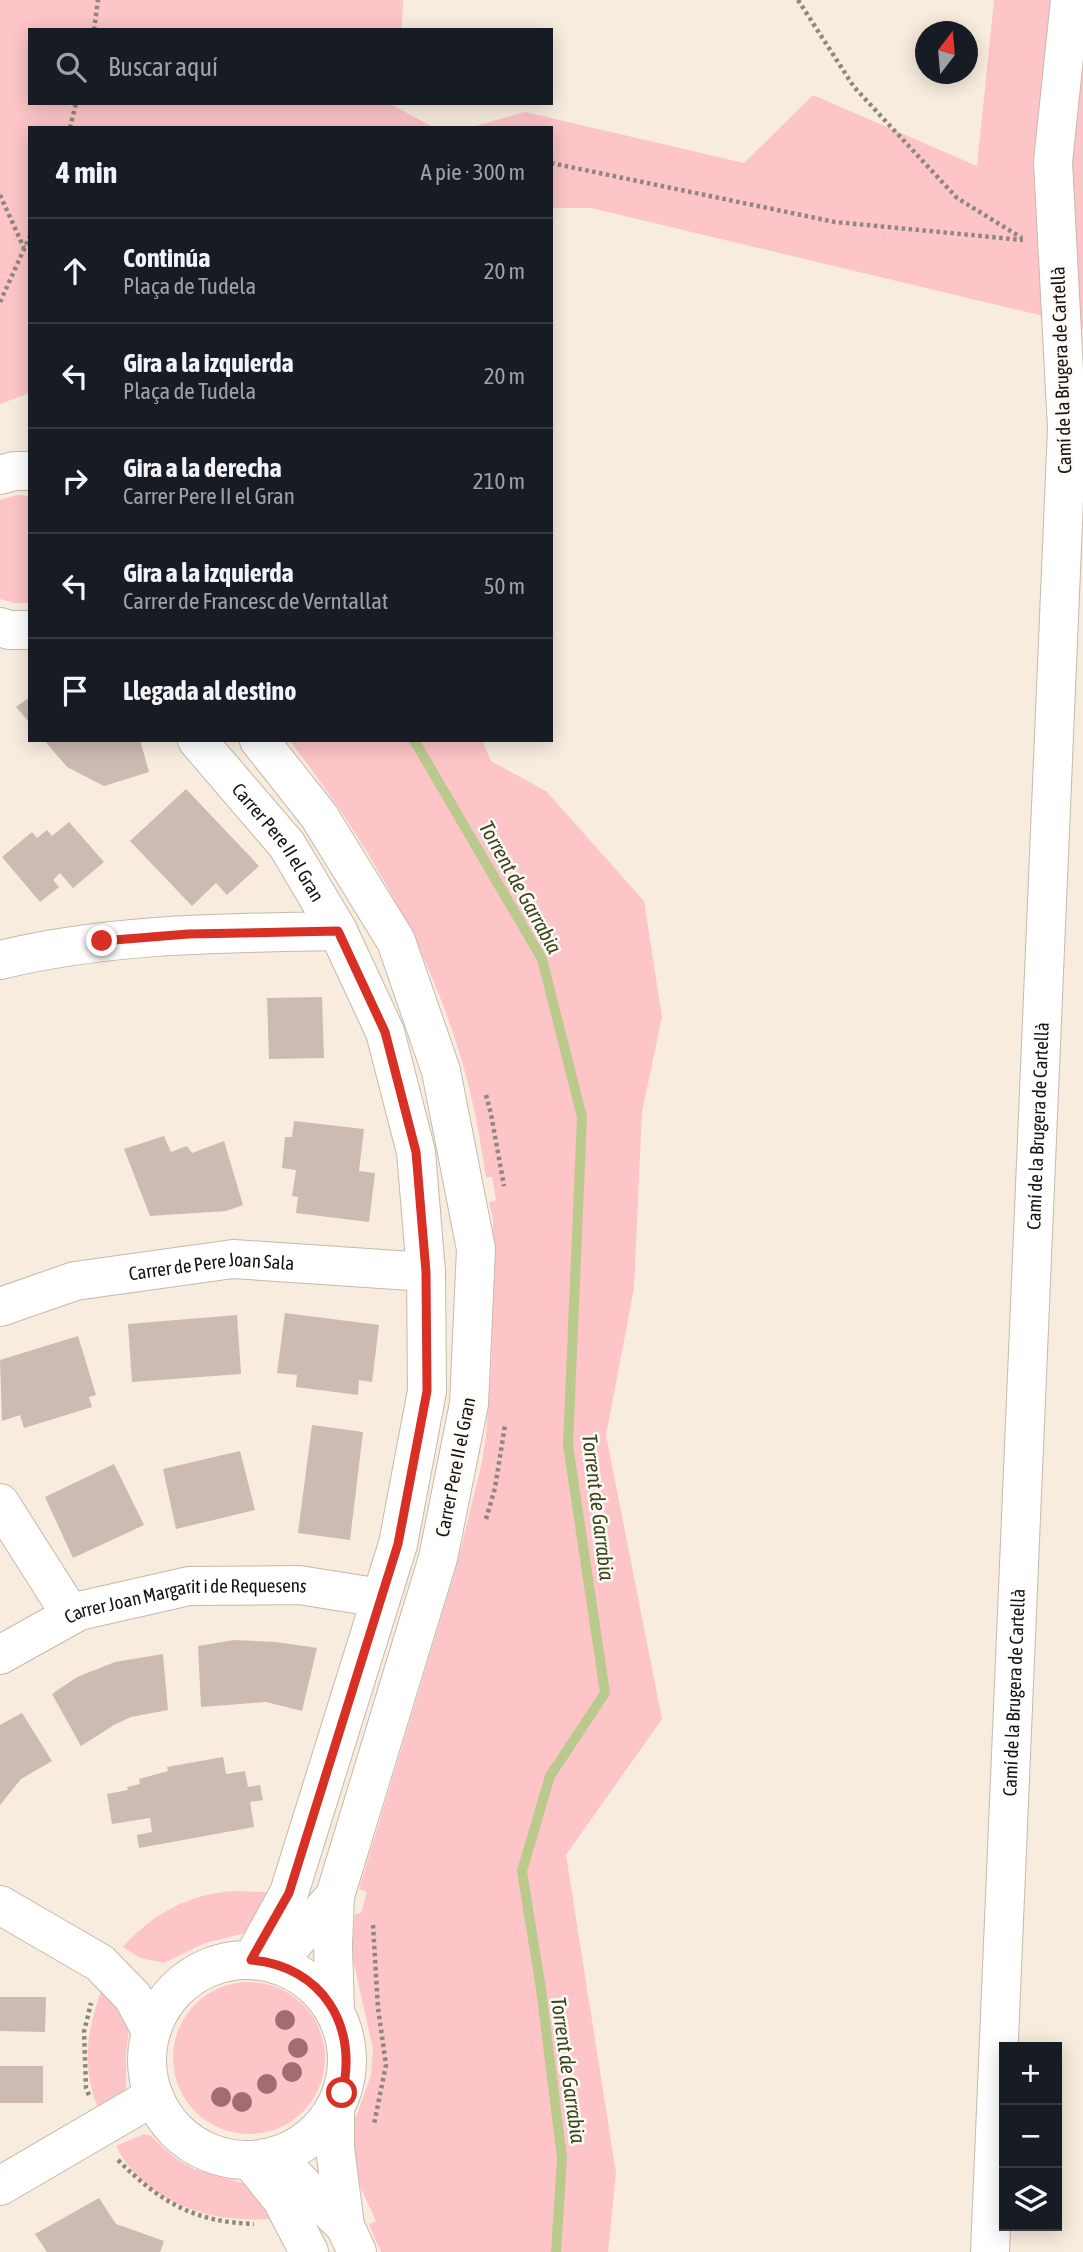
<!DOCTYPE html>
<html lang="es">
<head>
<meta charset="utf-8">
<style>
	body { margin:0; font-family:"Asap Condensed",sans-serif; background:#242831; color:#f1f3f6 }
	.controls { position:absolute; right:21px; bottom:21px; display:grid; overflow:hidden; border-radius:0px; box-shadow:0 4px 18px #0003 }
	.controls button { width:63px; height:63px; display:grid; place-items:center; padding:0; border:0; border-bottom:2px solid #363941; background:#171b24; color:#f1f3f6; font:35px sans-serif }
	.compass { position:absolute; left:915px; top:21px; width:63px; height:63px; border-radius:50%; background:#171b24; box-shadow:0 4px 18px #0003; rotate:16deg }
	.stop { position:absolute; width:21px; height:21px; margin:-16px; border:5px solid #d93025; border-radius:50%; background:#fff }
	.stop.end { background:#d93025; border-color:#fff; box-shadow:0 2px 7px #0008 }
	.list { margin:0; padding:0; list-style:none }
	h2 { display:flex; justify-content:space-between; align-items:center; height:91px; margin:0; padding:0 28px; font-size:30px }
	h2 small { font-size:23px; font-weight:400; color:#9ea1a6 }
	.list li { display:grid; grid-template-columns:46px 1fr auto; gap:21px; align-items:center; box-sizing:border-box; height:105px; padding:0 28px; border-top:2px solid #363941 }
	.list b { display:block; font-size:26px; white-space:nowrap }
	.list p { margin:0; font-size:23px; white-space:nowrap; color:#9ea1a6 }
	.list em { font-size:23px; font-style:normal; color:#9ea1a6 }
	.icon { flex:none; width:38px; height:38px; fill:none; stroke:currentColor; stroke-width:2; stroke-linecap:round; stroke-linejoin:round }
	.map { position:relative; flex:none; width:1083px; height:2252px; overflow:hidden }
	.search { position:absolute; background:#171b24; box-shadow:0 4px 18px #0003; left:28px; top:28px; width:525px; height:77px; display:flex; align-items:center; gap:18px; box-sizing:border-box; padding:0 24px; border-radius:0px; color:#9ea1a6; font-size:26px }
	.panel { position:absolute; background:#171b24; box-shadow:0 4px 18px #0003; left:28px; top:126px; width:525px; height:616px; border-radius:0px }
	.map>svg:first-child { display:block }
	.green { fill:#fdc5c8 }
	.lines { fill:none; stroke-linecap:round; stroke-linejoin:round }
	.stream { stroke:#baca8c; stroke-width:10 }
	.building { fill:#ccbab3 }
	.minor-casing { stroke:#c5b9ac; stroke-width:40 }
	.path { stroke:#8f877d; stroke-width:4.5; stroke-dasharray:3.5 3.5; stroke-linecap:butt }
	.minor { stroke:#fff; stroke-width:38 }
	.tree { fill:#a16d72 }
	.route { stroke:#d93025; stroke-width:9 }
	.labels { text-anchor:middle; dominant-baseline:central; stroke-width:5; stroke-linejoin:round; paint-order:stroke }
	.street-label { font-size:19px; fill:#18130f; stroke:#fdfbf8 }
	.water-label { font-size:21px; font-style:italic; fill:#3b4517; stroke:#fdfbf8 }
</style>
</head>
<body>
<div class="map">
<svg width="1083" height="2252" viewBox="0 0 1083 2252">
	<rect width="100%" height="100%" fill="#f8ecde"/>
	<g class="green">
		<polygon points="0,0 403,0 402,26 400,30 30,30 30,103 388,103 435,128 30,128 30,395 27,394 0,404"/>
		<polygon points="994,0 1083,0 1083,331 1081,325 591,208 551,208 551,128 468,128 525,112 744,163 813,95 977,166"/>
		<polygon points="17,495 30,496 30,603 14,603 0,599 0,500"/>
		<path d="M289,740H482L491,761L546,791L644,901L662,1017L642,1112L634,1288L606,1435L662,1719L566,1855L616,2173L608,2252H381L369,2225L376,2221L359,2184L352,2128L371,2075L373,2049L352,1955L355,1914L361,1913L367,1892L359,1889L456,1568L482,1462L486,1436L492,1350L493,1219L489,1202L496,1200L492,1177H486C482,1156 480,1135 475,1114C447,977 374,849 289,740Z"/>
		<path d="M235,1891L264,1892L277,1895L249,1932L205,1943L164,1963L140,1958L123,1947C152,1914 191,1893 235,1891Z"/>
		<circle cx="249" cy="2058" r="76"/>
		<path d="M104,1984L129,2029L126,2053V2089L124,2097L101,2115C80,2070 86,2028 104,1984Z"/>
		<path d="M144,2134L151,2136L175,2158L194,2169L257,2187L282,2217C220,2227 146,2206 116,2146Z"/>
	</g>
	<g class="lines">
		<polyline class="stream" points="414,740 542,959 582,1117 568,1445 605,1693 550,1776 522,1871 541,1989 562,2158 556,2252"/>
	</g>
	<g class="building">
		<polygon points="30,697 30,723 16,707"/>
		<polygon points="44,740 140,740 149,772 104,786 67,767"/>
		<polygon points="186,789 259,866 227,895 216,883 192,906 130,841"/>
		<polygon points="69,822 104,862 73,888 60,873 53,880 59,887 40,902 2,857 32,832 37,838 47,830 52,836"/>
		<polygon points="322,997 324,1058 269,1059 267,998"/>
		<polygon points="294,1121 364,1129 359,1171 375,1173 369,1222 296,1213 298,1197 292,1196 296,1170 282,1168 285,1137 292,1137"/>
		<polygon points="164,1136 171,1152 187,1146 192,1153 224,1141 243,1205 226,1211 150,1216 124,1149"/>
		<polygon points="285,1313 379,1325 372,1382 359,1380 358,1395 296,1387 297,1375 277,1373"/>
		<polygon points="237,1315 241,1374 132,1382 128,1324"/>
		<polygon points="78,1336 96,1395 89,1397 92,1407 24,1428 20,1415 2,1421 0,1360"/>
		<polygon points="312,1425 363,1432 350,1540 298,1533"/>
		<polygon points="240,1451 255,1510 176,1529 163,1469"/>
		<polygon points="114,1464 144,1525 73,1558 45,1497"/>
		<polygon points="234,1640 276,1642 317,1648 302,1711 266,1702 201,1707 198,1646"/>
		<polygon points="163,1654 168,1710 131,1717 114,1725 81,1746 52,1694 77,1677 115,1662"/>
		<polygon points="22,1713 52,1761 21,1779 0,1805 0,1725"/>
		<polygon points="223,1757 226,1774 245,1771 248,1787 260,1785 263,1800 250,1802 254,1827 139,1848 137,1835 152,1832 150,1818 112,1824 107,1794 128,1790 127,1787 140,1784 139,1779 168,1771 167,1767"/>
		<polygon points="0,1997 46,1997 45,2032 0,2031"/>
		<rect x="0" y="2066" width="43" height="37"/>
		<polygon points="99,2198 116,2224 164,2241 160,2252 47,2252 35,2234"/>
	</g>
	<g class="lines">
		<g class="minor-casing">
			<g id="minor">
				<polyline points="0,475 14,471 30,471"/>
				<polyline points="0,627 9,630 30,630"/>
				<path id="s1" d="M197,740L287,845L338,931L385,1032L416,1152L426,1272L427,1391L398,1544L289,1893L252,1960"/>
				<polyline points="259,740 319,816 396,941 441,1071 476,1249 469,1404 438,1558 335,1896 333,1945 335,2012"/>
				<path d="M0,960C111,933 225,933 338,931"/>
				<path id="s2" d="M0,1307L75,1281L233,1259L426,1272"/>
				<polyline points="0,1503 71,1615"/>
				<path id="s3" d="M0,1655L79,1611L189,1586L299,1585L381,1598"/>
				<polyline points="0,1905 100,1963 133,1997 151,2031"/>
				<circle cx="247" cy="2060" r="100"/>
				<polyline points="275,1964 335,1896"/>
				<polyline points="335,2108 335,2148 345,2226 357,2252"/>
				<polyline points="265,2158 296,2178 345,2226"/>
				<polyline points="250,2160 282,2200 309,2252"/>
				<polyline points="0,2186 154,2096"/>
				<path id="s4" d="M990,2252L1067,428L1053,162L1070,0"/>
			</g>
		</g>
		<g class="path">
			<polyline points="798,0 854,87 957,198 1022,238"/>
			<polyline points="94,30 98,0"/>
			<polyline points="70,128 76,103"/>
			<polyline points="551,163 835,222 1023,240"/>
			<polyline points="0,195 24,248"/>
			<polyline points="0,302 30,236"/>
			<polyline points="486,1095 491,1114 504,1186"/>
			<polyline points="486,1519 495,1488 505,1425"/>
			<polyline points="373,1925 378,2008 386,2065 374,2124"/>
			<polyline points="89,2095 86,2088 84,2032 91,2003"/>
			<path d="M118,2160C160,2202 194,2222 254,2224"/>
		</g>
		<use href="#minor" class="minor"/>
	</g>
	<g class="tree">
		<circle cx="285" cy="2020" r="10"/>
		<circle cx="298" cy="2048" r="10"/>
		<circle cx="292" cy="2072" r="10"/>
		<circle cx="267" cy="2084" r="10"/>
		<circle cx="221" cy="2097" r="10"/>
		<circle cx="242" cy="2102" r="10"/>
	</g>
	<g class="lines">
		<path class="route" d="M102,941L188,934L338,931L385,1032L416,1152L426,1272L427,1391L398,1544L289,1893L251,1960C322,1966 359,2026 342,2093"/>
	</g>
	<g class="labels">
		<g class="street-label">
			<text transform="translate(1061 370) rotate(-92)">Camí de la Brugera de Cartellà</text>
			<text stroke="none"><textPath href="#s1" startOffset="131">Carrer Pere II el Gran</textPath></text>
			<text stroke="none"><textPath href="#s4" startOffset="1127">Camí de la Brugera de Cartellà</textPath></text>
			<text stroke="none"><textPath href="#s2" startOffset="217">Carrer de Pere Joan Sala</textPath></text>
			<text transform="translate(455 1467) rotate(-79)">Carrer Pere II el Gran</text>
			<text stroke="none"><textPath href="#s3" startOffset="198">Carrer Joan Margarit i de Requesens</textPath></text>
			<text stroke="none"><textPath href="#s4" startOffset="560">Camí de la Brugera de Cartellà</textPath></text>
		</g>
		<g class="water-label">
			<text transform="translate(521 887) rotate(61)">Torrent de Garrabia</text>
			<text transform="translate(599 1507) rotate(83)">Torrent de Garrabia</text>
			<text transform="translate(569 2070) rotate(82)">Torrent de Garrabia</text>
		</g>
	</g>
</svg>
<div class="controls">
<button>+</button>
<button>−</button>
<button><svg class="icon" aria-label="layers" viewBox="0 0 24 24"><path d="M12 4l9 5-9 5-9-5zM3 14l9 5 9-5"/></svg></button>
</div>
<svg class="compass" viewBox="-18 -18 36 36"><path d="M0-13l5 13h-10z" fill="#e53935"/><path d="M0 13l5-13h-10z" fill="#9ea1a6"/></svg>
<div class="stop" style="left:342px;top:2093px"></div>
<div class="stop end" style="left:102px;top:941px"></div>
<div class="search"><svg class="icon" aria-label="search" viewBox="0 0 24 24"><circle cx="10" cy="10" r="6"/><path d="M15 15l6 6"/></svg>Buscar aquí</div>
<section class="panel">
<h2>4 min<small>A pie · 300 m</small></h2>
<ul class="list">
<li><svg class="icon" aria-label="ahead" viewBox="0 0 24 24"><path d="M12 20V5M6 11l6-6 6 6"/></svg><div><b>Continúa</b><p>Plaça de Tudela</p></div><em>20 m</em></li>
<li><svg class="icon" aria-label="left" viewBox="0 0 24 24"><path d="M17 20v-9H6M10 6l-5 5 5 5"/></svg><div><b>Gira a la izquierda</b><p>Plaça de Tudela</p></div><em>20 m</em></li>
<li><svg class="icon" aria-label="right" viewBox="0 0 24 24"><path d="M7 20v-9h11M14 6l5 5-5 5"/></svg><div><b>Gira a la derecha</b><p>Carrer Pere II el Gran</p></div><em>210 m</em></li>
<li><svg class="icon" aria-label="left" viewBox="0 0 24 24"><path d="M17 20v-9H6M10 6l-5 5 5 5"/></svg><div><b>Gira a la izquierda</b><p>Carrer de Francesc de Verntallat</p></div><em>50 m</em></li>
<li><svg class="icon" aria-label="arrive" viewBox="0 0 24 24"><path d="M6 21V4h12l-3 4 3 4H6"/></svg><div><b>Llegada al destino</b></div></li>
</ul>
</section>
</div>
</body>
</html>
